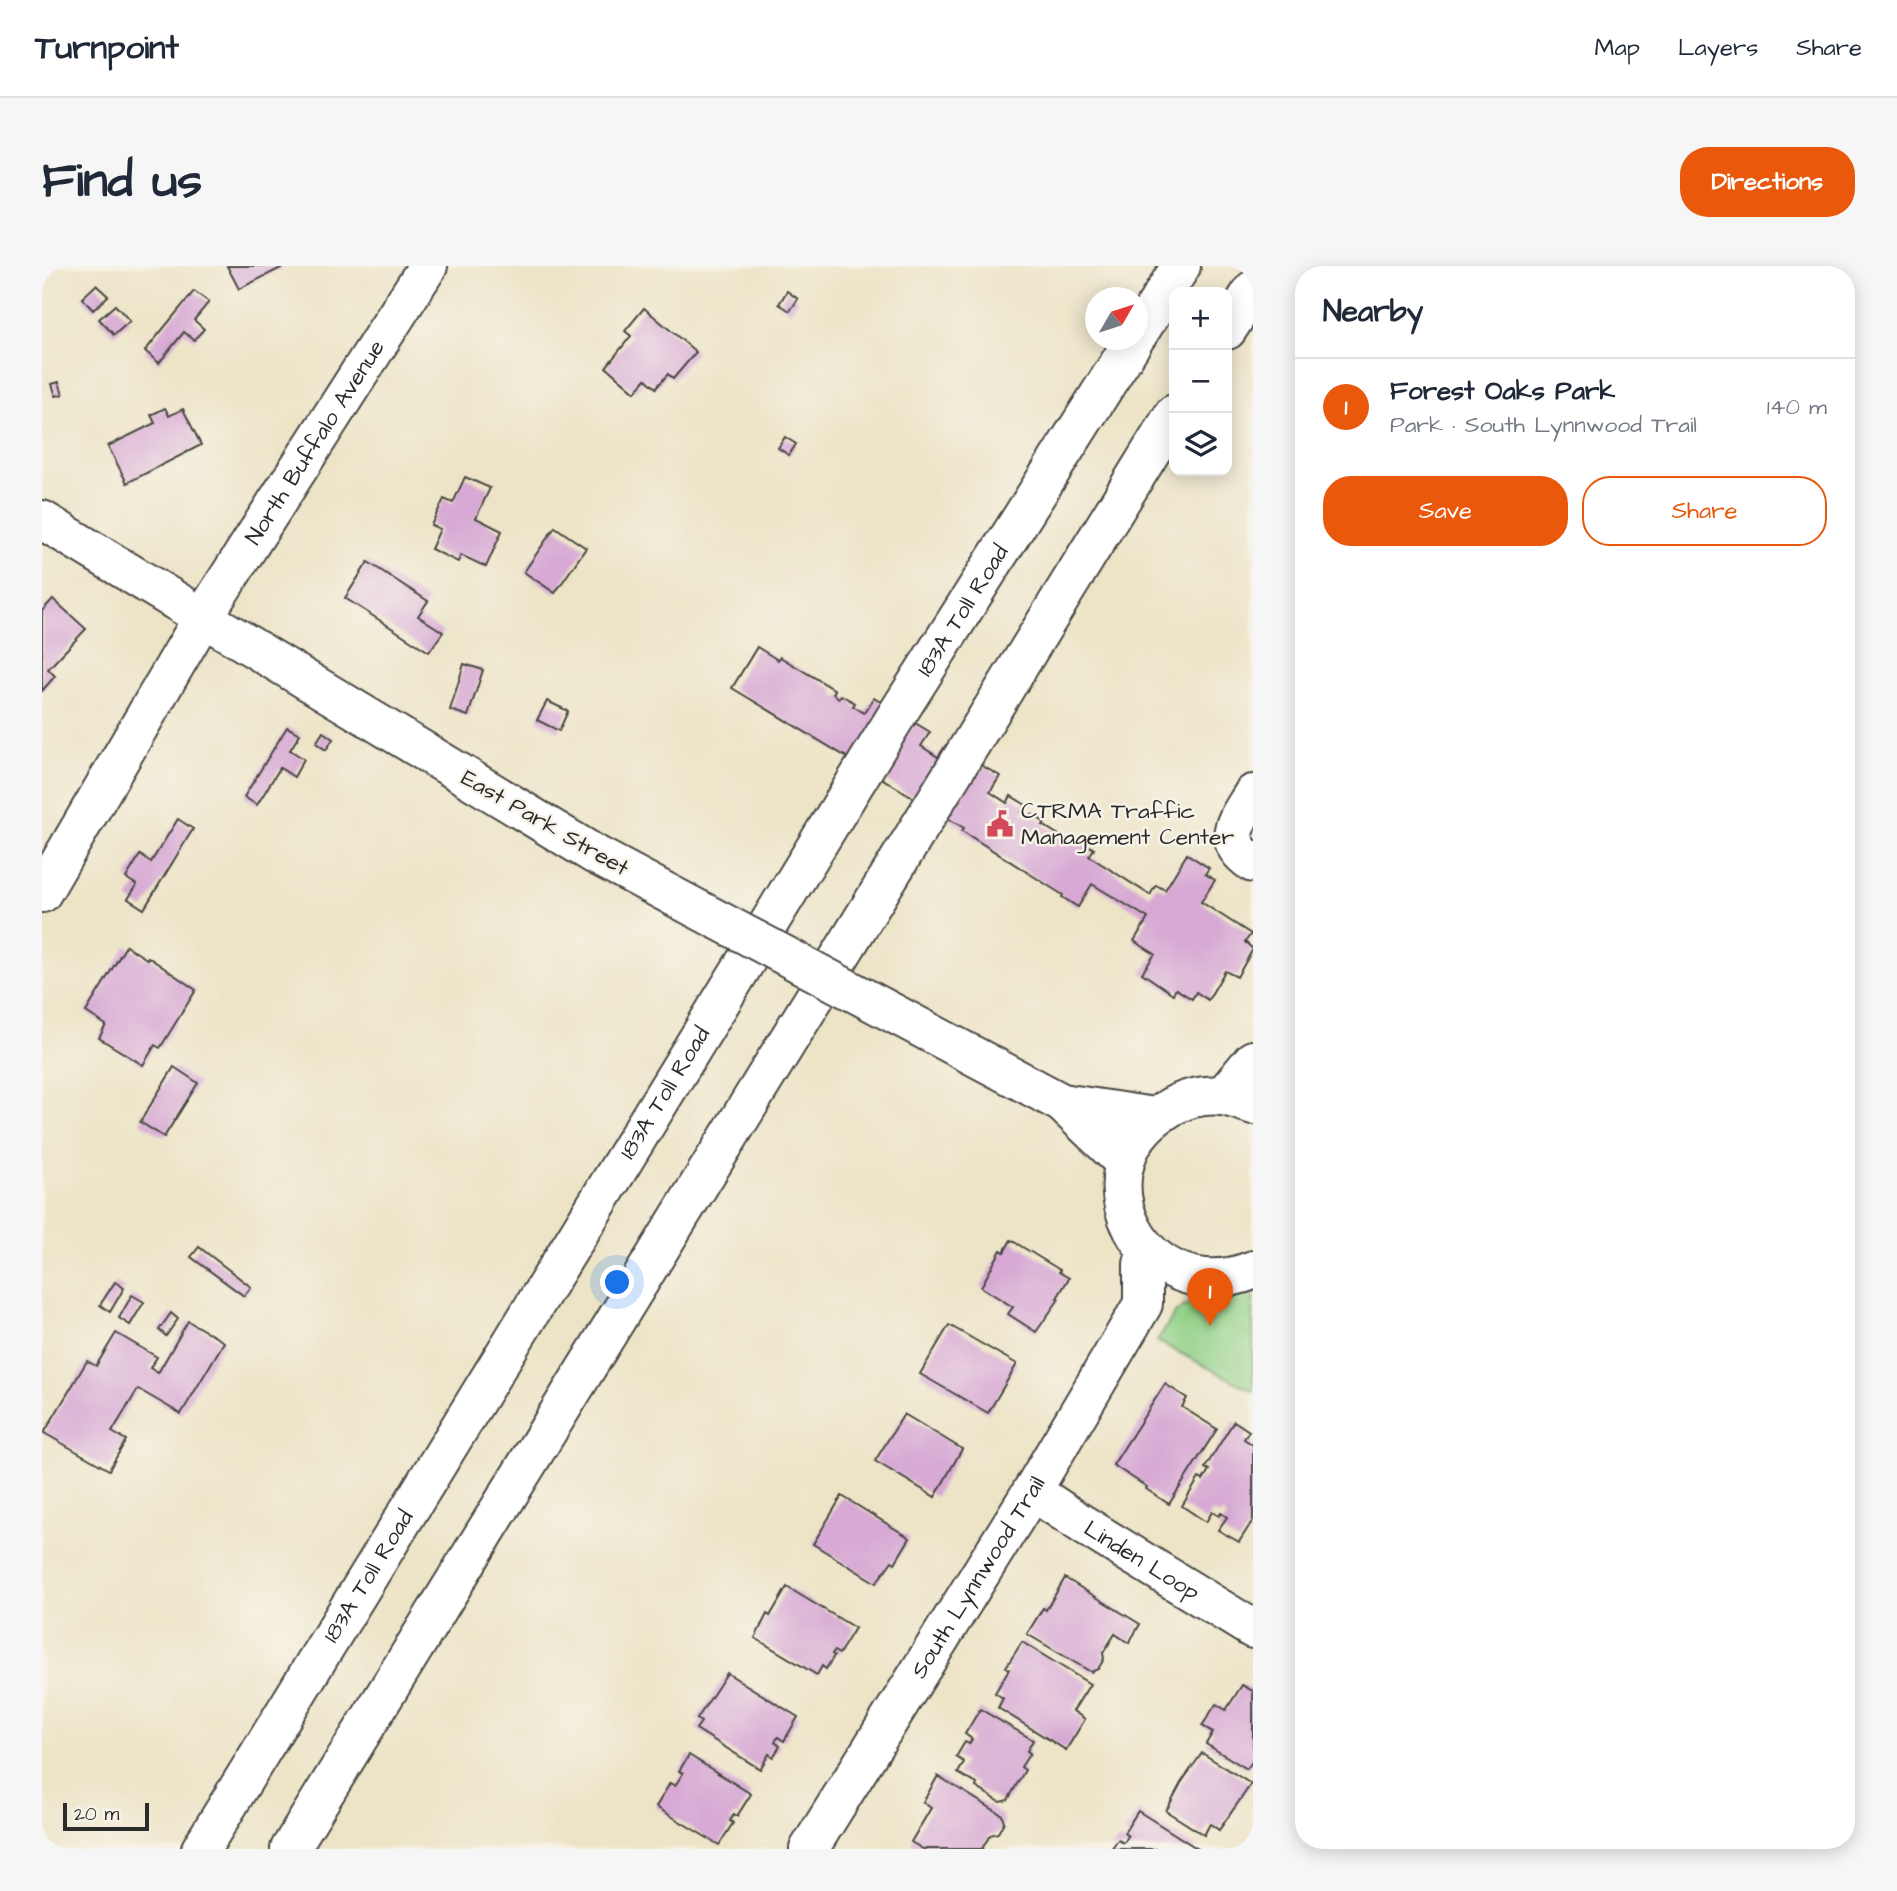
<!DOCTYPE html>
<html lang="en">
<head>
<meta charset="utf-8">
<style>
	body { margin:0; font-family:"Architects Daughter",sans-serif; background:#f6f6f7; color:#1f2937 }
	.controls { position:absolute; right:21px; top:21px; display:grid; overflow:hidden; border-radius:14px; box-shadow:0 4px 18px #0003 }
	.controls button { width:63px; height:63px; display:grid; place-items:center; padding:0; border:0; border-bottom:2px solid #e0e1e3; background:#fff; color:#1f2937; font:35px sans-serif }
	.compass { position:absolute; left:1043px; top:21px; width:63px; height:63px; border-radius:50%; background:#fff; box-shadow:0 4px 18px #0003; rotate:51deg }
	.scale { position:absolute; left:21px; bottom:18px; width:86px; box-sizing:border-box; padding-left:7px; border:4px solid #2b2b2b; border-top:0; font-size:19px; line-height:24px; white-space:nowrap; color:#2b2b2b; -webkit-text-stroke:5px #f7f3e8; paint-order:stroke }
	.you { position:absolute; left:576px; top:1017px; width:24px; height:24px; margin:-18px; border:5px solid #fff; border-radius:50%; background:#1a73e8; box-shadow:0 0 0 10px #1a73e833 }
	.badge { display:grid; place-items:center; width:46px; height:46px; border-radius:50%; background:#ea580c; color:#fff; font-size:23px; font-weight:700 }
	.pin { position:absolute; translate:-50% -58px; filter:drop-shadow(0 2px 4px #0008) }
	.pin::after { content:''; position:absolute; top:37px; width:24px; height:21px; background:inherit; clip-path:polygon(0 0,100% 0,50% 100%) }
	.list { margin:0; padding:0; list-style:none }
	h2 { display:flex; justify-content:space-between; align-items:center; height:91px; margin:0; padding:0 28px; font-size:30px }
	h2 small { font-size:23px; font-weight:400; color:#747a83 }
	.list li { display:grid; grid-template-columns:46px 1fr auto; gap:21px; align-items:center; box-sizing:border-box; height:98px; padding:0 28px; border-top:2px solid #e0e1e3 }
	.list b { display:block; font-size:26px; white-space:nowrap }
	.list p { margin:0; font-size:23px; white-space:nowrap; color:#747a83 }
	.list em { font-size:23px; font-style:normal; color:#747a83 }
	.actions { display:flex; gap:14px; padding:21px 28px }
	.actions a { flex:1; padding:16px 0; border:2px solid #ea580c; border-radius:28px; text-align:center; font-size:24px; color:#ea580c }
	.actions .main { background:#ea580c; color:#fff }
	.icon { flex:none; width:38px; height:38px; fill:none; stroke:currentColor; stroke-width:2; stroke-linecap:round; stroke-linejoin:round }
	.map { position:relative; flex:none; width:1211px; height:1583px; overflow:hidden; border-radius:28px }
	header { display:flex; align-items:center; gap:42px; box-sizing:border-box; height:98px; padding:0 35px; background:#fff; border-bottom:2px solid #e0e1e3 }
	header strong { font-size:33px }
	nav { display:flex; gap:38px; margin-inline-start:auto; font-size:24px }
	.intro { display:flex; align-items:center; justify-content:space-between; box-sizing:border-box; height:168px; padding:0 42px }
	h1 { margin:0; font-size:49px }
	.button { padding:18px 32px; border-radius:28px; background:#ea580c; color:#fff; font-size:24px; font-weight:700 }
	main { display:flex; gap:42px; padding:0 42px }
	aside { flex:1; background:#fff; border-radius:28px; box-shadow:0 4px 18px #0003 }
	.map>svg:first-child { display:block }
	.green { fill:#92d188; stroke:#5e7e5a; stroke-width:2 }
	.building { fill:#d7a9d4 }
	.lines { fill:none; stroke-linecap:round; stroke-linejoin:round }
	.minor-casing { stroke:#484742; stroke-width:42 }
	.highway-casing { stroke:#484742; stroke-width:42 }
	.minor { stroke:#fff; stroke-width:38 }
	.highway { stroke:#fff; stroke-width:38 }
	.minor-bridge-casing { stroke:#484742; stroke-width:42; stroke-linecap:butt }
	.minor-bridge { stroke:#fff; stroke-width:38 }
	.labels { text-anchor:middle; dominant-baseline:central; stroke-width:5; stroke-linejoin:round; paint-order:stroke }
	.street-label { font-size:23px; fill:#2b2b2b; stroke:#f7f3e8 }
	.poi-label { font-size:23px; fill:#2b2b2b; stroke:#f7f3e8; text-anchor:start }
</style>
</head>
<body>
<header>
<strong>Turnpoint</strong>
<nav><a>Map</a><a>Layers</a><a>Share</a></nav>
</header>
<div class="intro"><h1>Find us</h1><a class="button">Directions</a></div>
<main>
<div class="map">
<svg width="1211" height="1583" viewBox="0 0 1211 1583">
	<rect width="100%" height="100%" fill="#f7f3e8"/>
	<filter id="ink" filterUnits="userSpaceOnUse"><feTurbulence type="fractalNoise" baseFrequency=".0143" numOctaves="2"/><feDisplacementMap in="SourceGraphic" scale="14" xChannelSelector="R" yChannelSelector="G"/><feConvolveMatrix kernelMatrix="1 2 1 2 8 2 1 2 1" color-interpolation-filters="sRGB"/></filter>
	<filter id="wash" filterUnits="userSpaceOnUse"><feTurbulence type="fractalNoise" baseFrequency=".00686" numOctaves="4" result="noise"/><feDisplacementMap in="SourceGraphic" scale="28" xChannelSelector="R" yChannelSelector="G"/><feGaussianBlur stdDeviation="1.57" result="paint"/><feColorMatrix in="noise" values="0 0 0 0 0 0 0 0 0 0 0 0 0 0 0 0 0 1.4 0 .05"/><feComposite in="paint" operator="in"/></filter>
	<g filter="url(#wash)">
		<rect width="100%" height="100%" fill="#ede4c7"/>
		<polygon class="green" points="1211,1017 1211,1125 1115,1075 1134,1046 1149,1036"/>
		<g id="blocks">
			<g class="building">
				<polygon points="185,0 243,0 197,23"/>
				<polygon points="54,19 66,30 51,44 40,32"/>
				<polygon points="152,25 167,36 152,54 162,63 152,74 142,66 117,97 103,85"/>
				<polygon points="745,25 756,33 748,45 737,38"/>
				<polygon points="73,39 88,55 72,69 57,53"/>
				<polygon points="602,42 654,86 631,113 626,108 614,122 604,113 593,126 564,101 589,70 583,65"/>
				<polygon points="17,116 21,128 14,130 10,118"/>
				<polygon points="123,142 127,150 141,143 159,179 85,217 66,180 113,157 109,149"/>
				<polygon points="743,171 754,178 747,189 736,182"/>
				<polygon points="423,211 448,222 434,252 460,265 444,301 419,289 416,296 389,283 398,263 389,259 402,233 411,237"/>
				<polygon points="513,261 544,282 513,327 482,306"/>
				<polygon points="326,296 386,335 376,350 401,366 387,386 303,332"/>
				<polygon points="11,333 44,363 6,403 13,410 0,425 0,345"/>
				<polygon points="715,381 736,394 738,391 793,424 791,428 797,432 799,429 813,437 811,440 822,447 832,432 888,466 879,480 896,491 904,479 958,510 948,526 965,537 969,530 984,539 980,546 988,551 990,548 1003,557 1001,559 1031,578 1035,572 1052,583 1047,590 1108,629 1114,619 1123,624 1145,588 1167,602 1163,608 1173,614 1159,636 1209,668 1203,676 1211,683 1195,711 1183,705 1166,734 1154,726 1150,733 1134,723 1131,728 1100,707 1113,688 1092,675 1106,652 1050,618 1036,641 1020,631 1021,629 920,565 922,562 690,422"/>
				<polygon points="422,398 441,404 426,450 408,444"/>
				<polygon points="505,435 526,445 517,465 495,454"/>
				<polygon points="245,461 258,468 248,484 262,493 252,511 238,502 215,539 202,531"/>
				<polygon points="281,466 291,473 284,484 274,477"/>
				<polygon points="136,553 151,563 102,643 86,633 95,619 84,612 98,589 109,596"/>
				<polygon points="84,680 105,693 106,691 154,724 118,782 113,779 101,799 57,772 64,759 44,746"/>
				<polygon points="132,801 156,817 122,871 98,856"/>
				<polygon points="969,974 1018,1004 1017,1006 1027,1012 1015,1032 1017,1033 994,1066 966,1048 971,1041 939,1021 959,984 962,986"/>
				<polygon points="157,981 209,1021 202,1030 149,991"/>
				<polygon points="73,1016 82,1022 68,1046 58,1039"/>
				<polygon points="90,1029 102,1036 88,1059 77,1052"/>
				<polygon points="129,1047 136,1053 124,1070 117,1064"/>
				<polygon points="146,1055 182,1076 139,1148 96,1123 70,1166 84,1174 67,1204 2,1167 45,1095 54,1100 74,1067 115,1091 108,1102 116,1107"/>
				<polygon points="907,1059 975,1098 946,1147 878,1108"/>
				<polygon points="1123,1118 1145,1132 1140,1141 1175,1163 1127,1238 1104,1223 1105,1221 1071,1199"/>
				<polygon points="862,1148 920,1183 893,1231 833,1195"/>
				<polygon points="1192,1155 1207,1165 1202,1173 1211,1179 1211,1254 1197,1276 1176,1264 1185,1251 1179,1247 1177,1250 1170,1246 1164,1256 1140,1240 1157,1212 1161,1214 1167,1204 1163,1202"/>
				<polygon points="800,1230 868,1272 853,1297 850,1295 834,1317 771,1278"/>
				<polygon points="1023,1312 1098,1358 1087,1377 1073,1368 1061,1387 1062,1393 1056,1403 1049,1406 985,1368 1001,1342 1004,1344"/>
				<polygon points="745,1321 813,1362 797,1388 792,1385 790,1388 792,1390 784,1403 780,1400 775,1409 713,1372 725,1348 728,1350"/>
				<polygon points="980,1376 1048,1418 1031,1445 1043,1453 1024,1484 956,1442 961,1432 953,1427 967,1403 964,1401"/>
				<polygon points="685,1407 756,1451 742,1475 736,1471 733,1476 738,1480 731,1491 727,1488 718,1503 654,1463 659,1456 655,1453"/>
				<polygon points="1200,1419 1211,1425 1211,1494 1205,1503 1164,1478 1171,1466 1160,1460 1174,1438 1184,1444"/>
				<polygon points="938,1443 991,1474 985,1485 988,1487 979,1501 983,1504 966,1534 958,1536 934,1521 935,1518 916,1507 922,1496 914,1491 923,1476 927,1478 930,1473 923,1468"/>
				<polygon points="1160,1487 1209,1518 1177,1564 1168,1558 1162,1569 1124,1545 1139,1517"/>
				<polygon points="647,1489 709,1528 695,1550 692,1548 688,1555 691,1557 677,1579 614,1541 628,1517 633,1520 641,1507 637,1505"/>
				<polygon points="896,1510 960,1549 962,1556 956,1567 948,1569 940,1583 881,1583 869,1576 889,1542 881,1536"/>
				<polygon points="1096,1545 1156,1583 1069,1583 1076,1574 1082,1577 1086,1570 1082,1567"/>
			</g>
		</g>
	</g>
	<g filter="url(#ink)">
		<use href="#blocks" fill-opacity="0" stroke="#484742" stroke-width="2"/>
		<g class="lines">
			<g class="minor-casing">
				<g id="minor">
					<polyline points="0,254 552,588"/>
					<path d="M1211,528C1194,556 1177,574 1211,597"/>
					<path id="s1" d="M0,627L160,353L386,0"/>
					<polyline points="990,821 1020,837 1083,897"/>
					<polyline points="1181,830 1211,794"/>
					<polyline points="1020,837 1112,851"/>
					<path d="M1211,839C1201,836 1190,831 1180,830C1161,828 1140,833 1124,844C1028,904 1102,1048 1211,1004"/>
					<path id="s2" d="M990,1225L1040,1258L1211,1363"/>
					<path id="s3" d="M767,1583L990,1225L1101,1038V998L1105,984"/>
				</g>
			</g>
			<g class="highway-casing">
				<g id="highway">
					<polyline points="1185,64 1211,24"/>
					<polyline points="1096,68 1139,0"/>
					<path id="s4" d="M159,1583L856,447L1092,74"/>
					<polyline points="248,1583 1132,148"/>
				</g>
			</g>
			<use href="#minor" class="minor"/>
			<use href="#highway" class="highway"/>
			<g class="minor-bridge-casing">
				<polyline id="minor-bridge" points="552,588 990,821"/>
			</g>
			<use href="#minor-bridge" class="minor-bridge"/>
		</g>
	</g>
	<defs>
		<g id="civic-bare" transform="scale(2.1)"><path d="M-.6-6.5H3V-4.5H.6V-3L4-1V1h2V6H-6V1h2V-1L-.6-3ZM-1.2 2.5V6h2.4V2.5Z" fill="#d1495b" stroke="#f7f3e8" stroke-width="2.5" paint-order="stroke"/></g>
	</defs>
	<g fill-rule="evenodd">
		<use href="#civic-bare" x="958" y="558"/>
	</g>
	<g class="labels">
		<g class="street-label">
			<text stroke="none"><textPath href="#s1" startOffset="527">North Buffalo Avenue</textPath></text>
			<text stroke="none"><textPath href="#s4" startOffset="1454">183A Toll Road</textPath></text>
			<text transform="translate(503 557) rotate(30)">East Park Street</text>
			<text stroke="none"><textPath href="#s4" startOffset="887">183A Toll Road</textPath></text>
			<text stroke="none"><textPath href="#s2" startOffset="130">Linden Loop</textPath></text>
			<text stroke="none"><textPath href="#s4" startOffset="320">183A Toll Road</textPath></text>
			<text stroke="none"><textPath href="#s3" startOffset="320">South Lynnwood Trail</textPath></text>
		</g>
		<g class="poi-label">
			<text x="979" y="545">CTRMA Traffic<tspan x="979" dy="26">Management Center</tspan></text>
		</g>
	</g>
</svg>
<div class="controls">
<button>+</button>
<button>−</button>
<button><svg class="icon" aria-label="layers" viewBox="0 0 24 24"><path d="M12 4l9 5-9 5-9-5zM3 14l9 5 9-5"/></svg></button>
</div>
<svg class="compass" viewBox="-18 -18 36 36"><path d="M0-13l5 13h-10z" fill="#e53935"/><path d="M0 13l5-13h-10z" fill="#747a83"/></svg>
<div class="scale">20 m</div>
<div class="you"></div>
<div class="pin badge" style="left:1168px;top:1060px">1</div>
</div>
<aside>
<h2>Nearby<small></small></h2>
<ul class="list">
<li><span class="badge">1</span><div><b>Forest Oaks Park</b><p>Park · South Lynnwood Trail</p></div><em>140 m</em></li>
</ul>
<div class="actions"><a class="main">Save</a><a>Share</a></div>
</aside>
</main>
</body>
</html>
